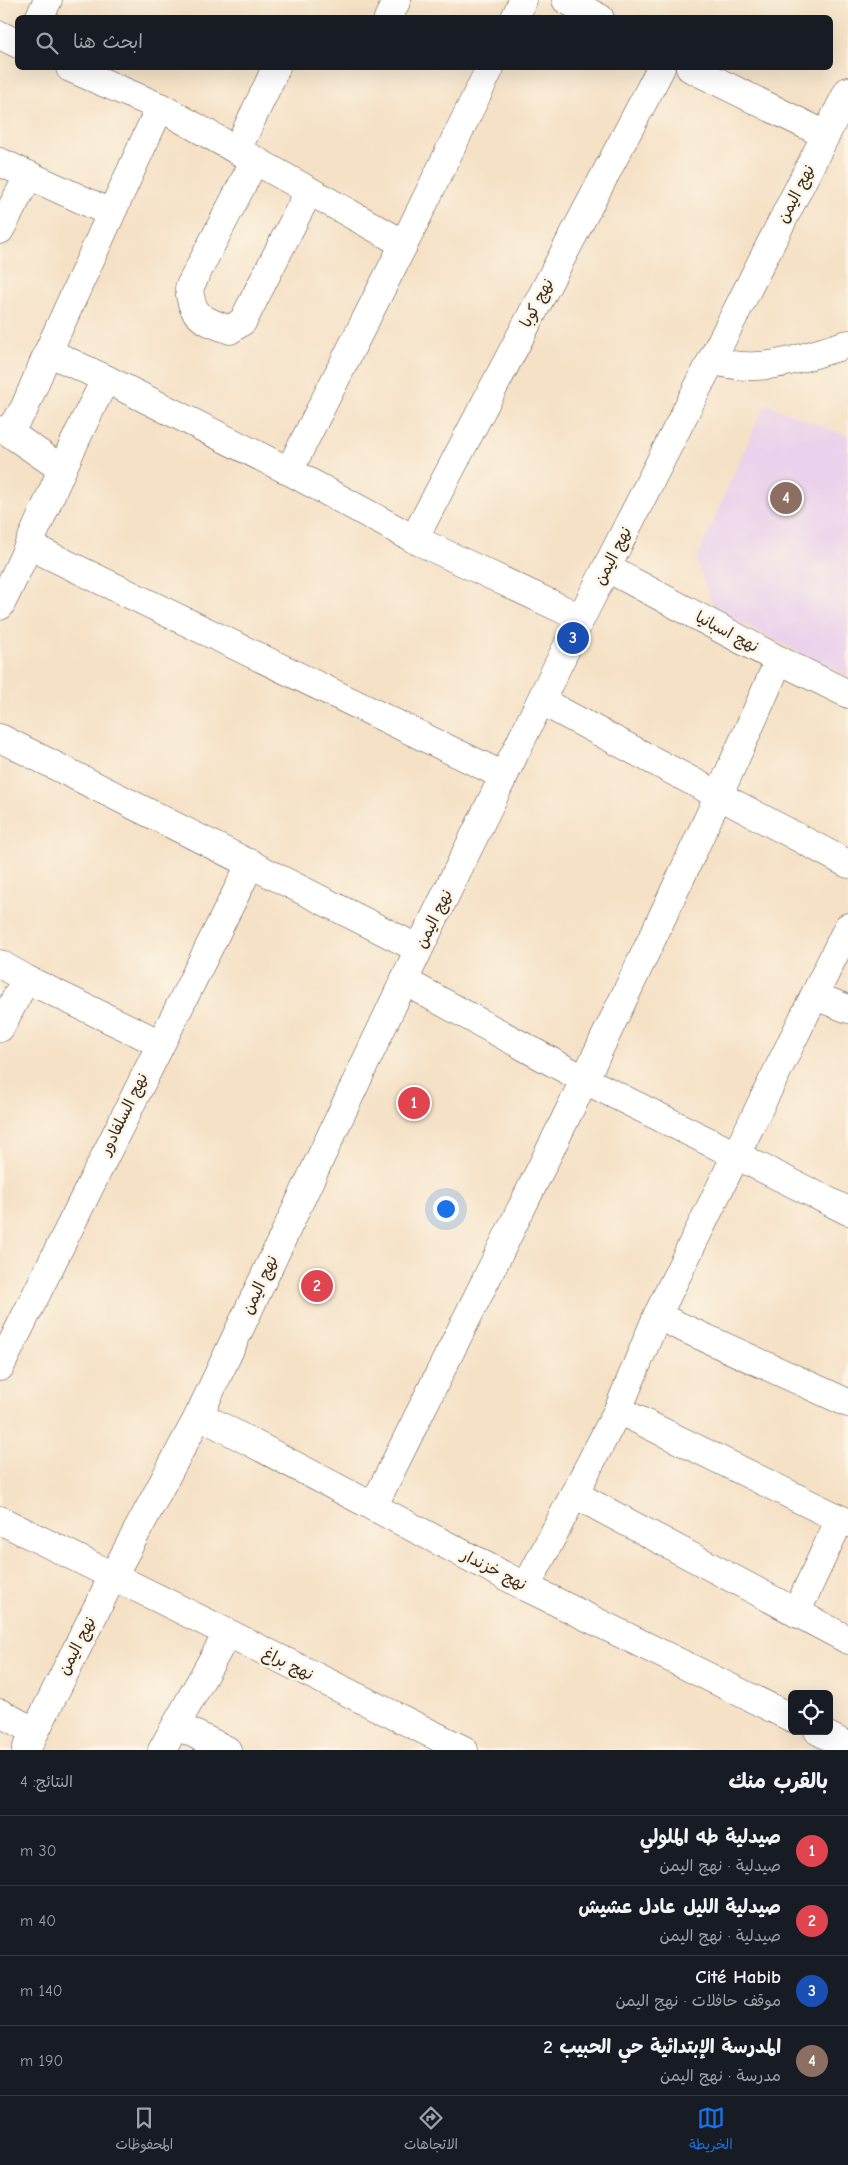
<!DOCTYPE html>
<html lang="ar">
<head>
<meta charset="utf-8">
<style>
	body { margin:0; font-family:"Comic Neue","Playpen Sans Arabic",sans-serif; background:#20242c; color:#f1f3f6; direction:rtl }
	.controls { position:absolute; right:15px; bottom:15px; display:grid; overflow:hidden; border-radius:8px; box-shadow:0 5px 20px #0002 }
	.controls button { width:45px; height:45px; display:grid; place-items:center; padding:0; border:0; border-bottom:1px solid #363941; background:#171b24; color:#f1f3f6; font:25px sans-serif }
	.you { position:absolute; left:445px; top:1208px; width:18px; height:18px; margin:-12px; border:4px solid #fff; border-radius:50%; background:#1a73e8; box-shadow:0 0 0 8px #1a73e833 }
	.badge { display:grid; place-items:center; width:32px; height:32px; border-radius:50%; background:#1a73e8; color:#fff; font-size:16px; font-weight:700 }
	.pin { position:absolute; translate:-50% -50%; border:2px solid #fff; box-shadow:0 1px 5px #0006 }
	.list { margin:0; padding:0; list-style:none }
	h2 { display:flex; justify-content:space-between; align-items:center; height:65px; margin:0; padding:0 20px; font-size:21px }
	h2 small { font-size:16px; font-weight:400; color:#9ea1a6 }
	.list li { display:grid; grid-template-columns:32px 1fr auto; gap:15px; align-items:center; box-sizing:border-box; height:70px; padding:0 20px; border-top:1px solid #363941 }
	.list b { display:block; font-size:19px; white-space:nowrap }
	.list p { margin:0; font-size:16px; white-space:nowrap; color:#9ea1a6 }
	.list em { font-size:16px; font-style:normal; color:#9ea1a6 }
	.icon { flex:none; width:28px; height:28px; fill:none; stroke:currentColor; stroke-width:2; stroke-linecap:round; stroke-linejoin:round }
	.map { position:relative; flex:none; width:848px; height:1750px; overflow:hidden; direction:ltr }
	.search { position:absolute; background:#171b24; box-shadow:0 5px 20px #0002; left:15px; right:15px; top:15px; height:55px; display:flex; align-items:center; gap:12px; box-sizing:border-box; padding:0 18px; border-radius:8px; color:#9ea1a6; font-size:19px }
	.sheet { height:345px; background:#171b24 }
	nav { display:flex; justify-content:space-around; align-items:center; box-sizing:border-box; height:70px; border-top:1px solid #363941; background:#171b24; font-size:14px; color:#9ea1a6 }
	nav a { display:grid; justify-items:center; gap:2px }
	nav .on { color:#1a73e8 }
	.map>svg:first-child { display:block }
	.built { fill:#ead1ec }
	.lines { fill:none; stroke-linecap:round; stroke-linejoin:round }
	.minor-casing { stroke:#574537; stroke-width:29 }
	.major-casing { stroke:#574537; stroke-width:29 }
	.minor { stroke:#fff; stroke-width:28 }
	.major { stroke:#fff; stroke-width:28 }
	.labels { text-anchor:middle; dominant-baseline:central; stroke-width:5; stroke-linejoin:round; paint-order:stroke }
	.street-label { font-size:16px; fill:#3b2a1e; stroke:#fcf5e5 }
</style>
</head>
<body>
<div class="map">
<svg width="848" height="1750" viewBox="0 0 848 1750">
	<rect width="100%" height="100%" fill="#fcf5e5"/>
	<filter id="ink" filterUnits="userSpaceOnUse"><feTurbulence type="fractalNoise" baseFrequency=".02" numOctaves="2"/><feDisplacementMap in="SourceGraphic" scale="10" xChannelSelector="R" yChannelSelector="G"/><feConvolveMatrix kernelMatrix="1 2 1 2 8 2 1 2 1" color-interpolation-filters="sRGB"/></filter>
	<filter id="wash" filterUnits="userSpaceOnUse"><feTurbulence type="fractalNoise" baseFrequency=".0096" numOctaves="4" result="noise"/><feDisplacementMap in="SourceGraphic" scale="20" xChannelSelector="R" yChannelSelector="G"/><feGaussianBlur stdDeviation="1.12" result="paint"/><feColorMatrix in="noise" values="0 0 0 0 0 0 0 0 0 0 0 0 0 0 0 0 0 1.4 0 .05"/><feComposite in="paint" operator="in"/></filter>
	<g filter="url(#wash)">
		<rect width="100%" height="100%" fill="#f5e1c6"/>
		<polygon class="built" points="765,404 848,436 848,676 714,610 696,560"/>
	</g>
	<g filter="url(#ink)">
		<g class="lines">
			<g class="minor-casing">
				<g id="minor">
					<polyline points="566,0 600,18"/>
					<polyline points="39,18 48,0"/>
					<polyline points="388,18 397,0"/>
					<polyline points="515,18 523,0"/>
					<polyline points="0,35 18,44"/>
					<polyline points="70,68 160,107 404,244"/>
					<polyline points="690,68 826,135"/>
					<polyline points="160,107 48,352 106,379 289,471 414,539 581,618"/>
					<polyline points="237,150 276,68"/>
					<path d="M255,160L189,288C192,319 204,320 230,330L243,321L309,191"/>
					<polyline points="0,162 111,213"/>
					<polyline points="0,230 29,175"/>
					<path d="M712,360C761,376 800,358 848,344"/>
					<polyline points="0,430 8,432 24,409 48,352"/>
					<polyline points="8,432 62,469"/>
					<polyline points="289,471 404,244 490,68"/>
					<polyline points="414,539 661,68"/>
					<polyline points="30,546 504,776"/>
					<polyline points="607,568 779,660 848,694"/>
					<path d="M0,606C38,531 66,452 106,379"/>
					<polyline points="541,701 848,864"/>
					<polyline points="0,738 419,949"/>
					<polyline points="0,964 26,979 159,1043"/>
					<polyline points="404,981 585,1080 848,1211"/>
					<polyline points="815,996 848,1009"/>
					<polyline points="0,1028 26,979"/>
					<polyline points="657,1316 848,1403"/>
					<polyline points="0,1367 251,863"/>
					<polyline points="618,1410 848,1523"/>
					<polyline points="199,1415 526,1587 792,1718"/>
					<polyline points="574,1494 848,1640"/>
					<path d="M373,1507C512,1227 654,947 779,660"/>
					<polyline points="0,1520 464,1750"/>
					<polyline points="526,1587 618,1410 657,1316 848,927"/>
					<polyline points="796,1613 840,1519"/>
					<polyline points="0,1713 34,1731"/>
					<polyline points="176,1725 227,1750"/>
					<polyline points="818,1731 848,1746"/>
					<polyline points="162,1750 227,1634"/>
				</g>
			</g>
			<g class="major-casing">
				<polyline id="major" points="26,1750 113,1576 199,1415 419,949 581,618 848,91"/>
			</g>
			<use href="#minor" class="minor"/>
			<use href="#major" class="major"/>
		</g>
	</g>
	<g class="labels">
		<g class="street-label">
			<text transform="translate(796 194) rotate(-63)">نهج اليمن</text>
			<text transform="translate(537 303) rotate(-62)">نهج كوبا</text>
			<text transform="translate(613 556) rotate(-63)">نهج اليمن</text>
			<text transform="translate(727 632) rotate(28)">نهج اسبانيا</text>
			<text transform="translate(434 919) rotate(-64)">نهج اليمن</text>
			<text transform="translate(124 1114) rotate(-64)">نهج السلفادور</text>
			<text transform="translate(260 1285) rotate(-65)">نهج اليمن</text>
			<text transform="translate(494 1570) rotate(27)">نهج خزندار</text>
			<text transform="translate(77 1646) rotate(-63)">نهج اليمن</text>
			<text transform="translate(288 1664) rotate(26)">نهج براغ</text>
		</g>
	</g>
</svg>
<div class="controls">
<button><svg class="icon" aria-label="locate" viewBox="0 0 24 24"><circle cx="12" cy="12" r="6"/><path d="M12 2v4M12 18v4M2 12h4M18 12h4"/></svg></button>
</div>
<div class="you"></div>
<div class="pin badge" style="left:414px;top:1103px;background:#e0444e">1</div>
<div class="pin badge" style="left:317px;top:1286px;background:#e0444e">2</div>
<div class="pin badge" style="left:573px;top:638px;background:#1a4fb4">3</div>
<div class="pin badge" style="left:786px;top:498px;background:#8d6e63">4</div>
<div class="search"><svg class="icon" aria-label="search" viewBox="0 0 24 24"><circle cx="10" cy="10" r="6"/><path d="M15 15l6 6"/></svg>ابحث هنا</div>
</div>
<section class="sheet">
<h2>بالقرب منك<small>النتائج: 4</small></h2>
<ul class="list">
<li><span class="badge" style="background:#e0444e">1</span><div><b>صيدلية طه الملولي</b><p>صيدلية · نهج اليمن</p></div><em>30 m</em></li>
<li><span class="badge" style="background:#e0444e">2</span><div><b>صيدلية الليل عادل عشيش</b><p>صيدلية · نهج اليمن</p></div><em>40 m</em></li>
<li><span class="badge" style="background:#1a4fb4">3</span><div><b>Cité Habib</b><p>موقف حافلات · نهج اليمن</p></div><em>140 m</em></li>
<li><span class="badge" style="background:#8d6e63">4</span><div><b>المدرسة الإبتدائية حي الحبيب 2</b><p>مدرسة · نهج اليمن</p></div><em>190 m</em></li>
</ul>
</section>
<nav>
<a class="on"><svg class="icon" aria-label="map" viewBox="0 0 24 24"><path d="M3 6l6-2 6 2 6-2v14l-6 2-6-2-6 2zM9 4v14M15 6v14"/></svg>الخريطة</a>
<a><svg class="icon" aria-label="directions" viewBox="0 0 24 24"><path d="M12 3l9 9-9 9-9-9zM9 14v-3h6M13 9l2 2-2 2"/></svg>الاتجاهات</a>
<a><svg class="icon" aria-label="saved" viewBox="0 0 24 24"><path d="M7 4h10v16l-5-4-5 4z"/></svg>المحفوظات</a>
</nav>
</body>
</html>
